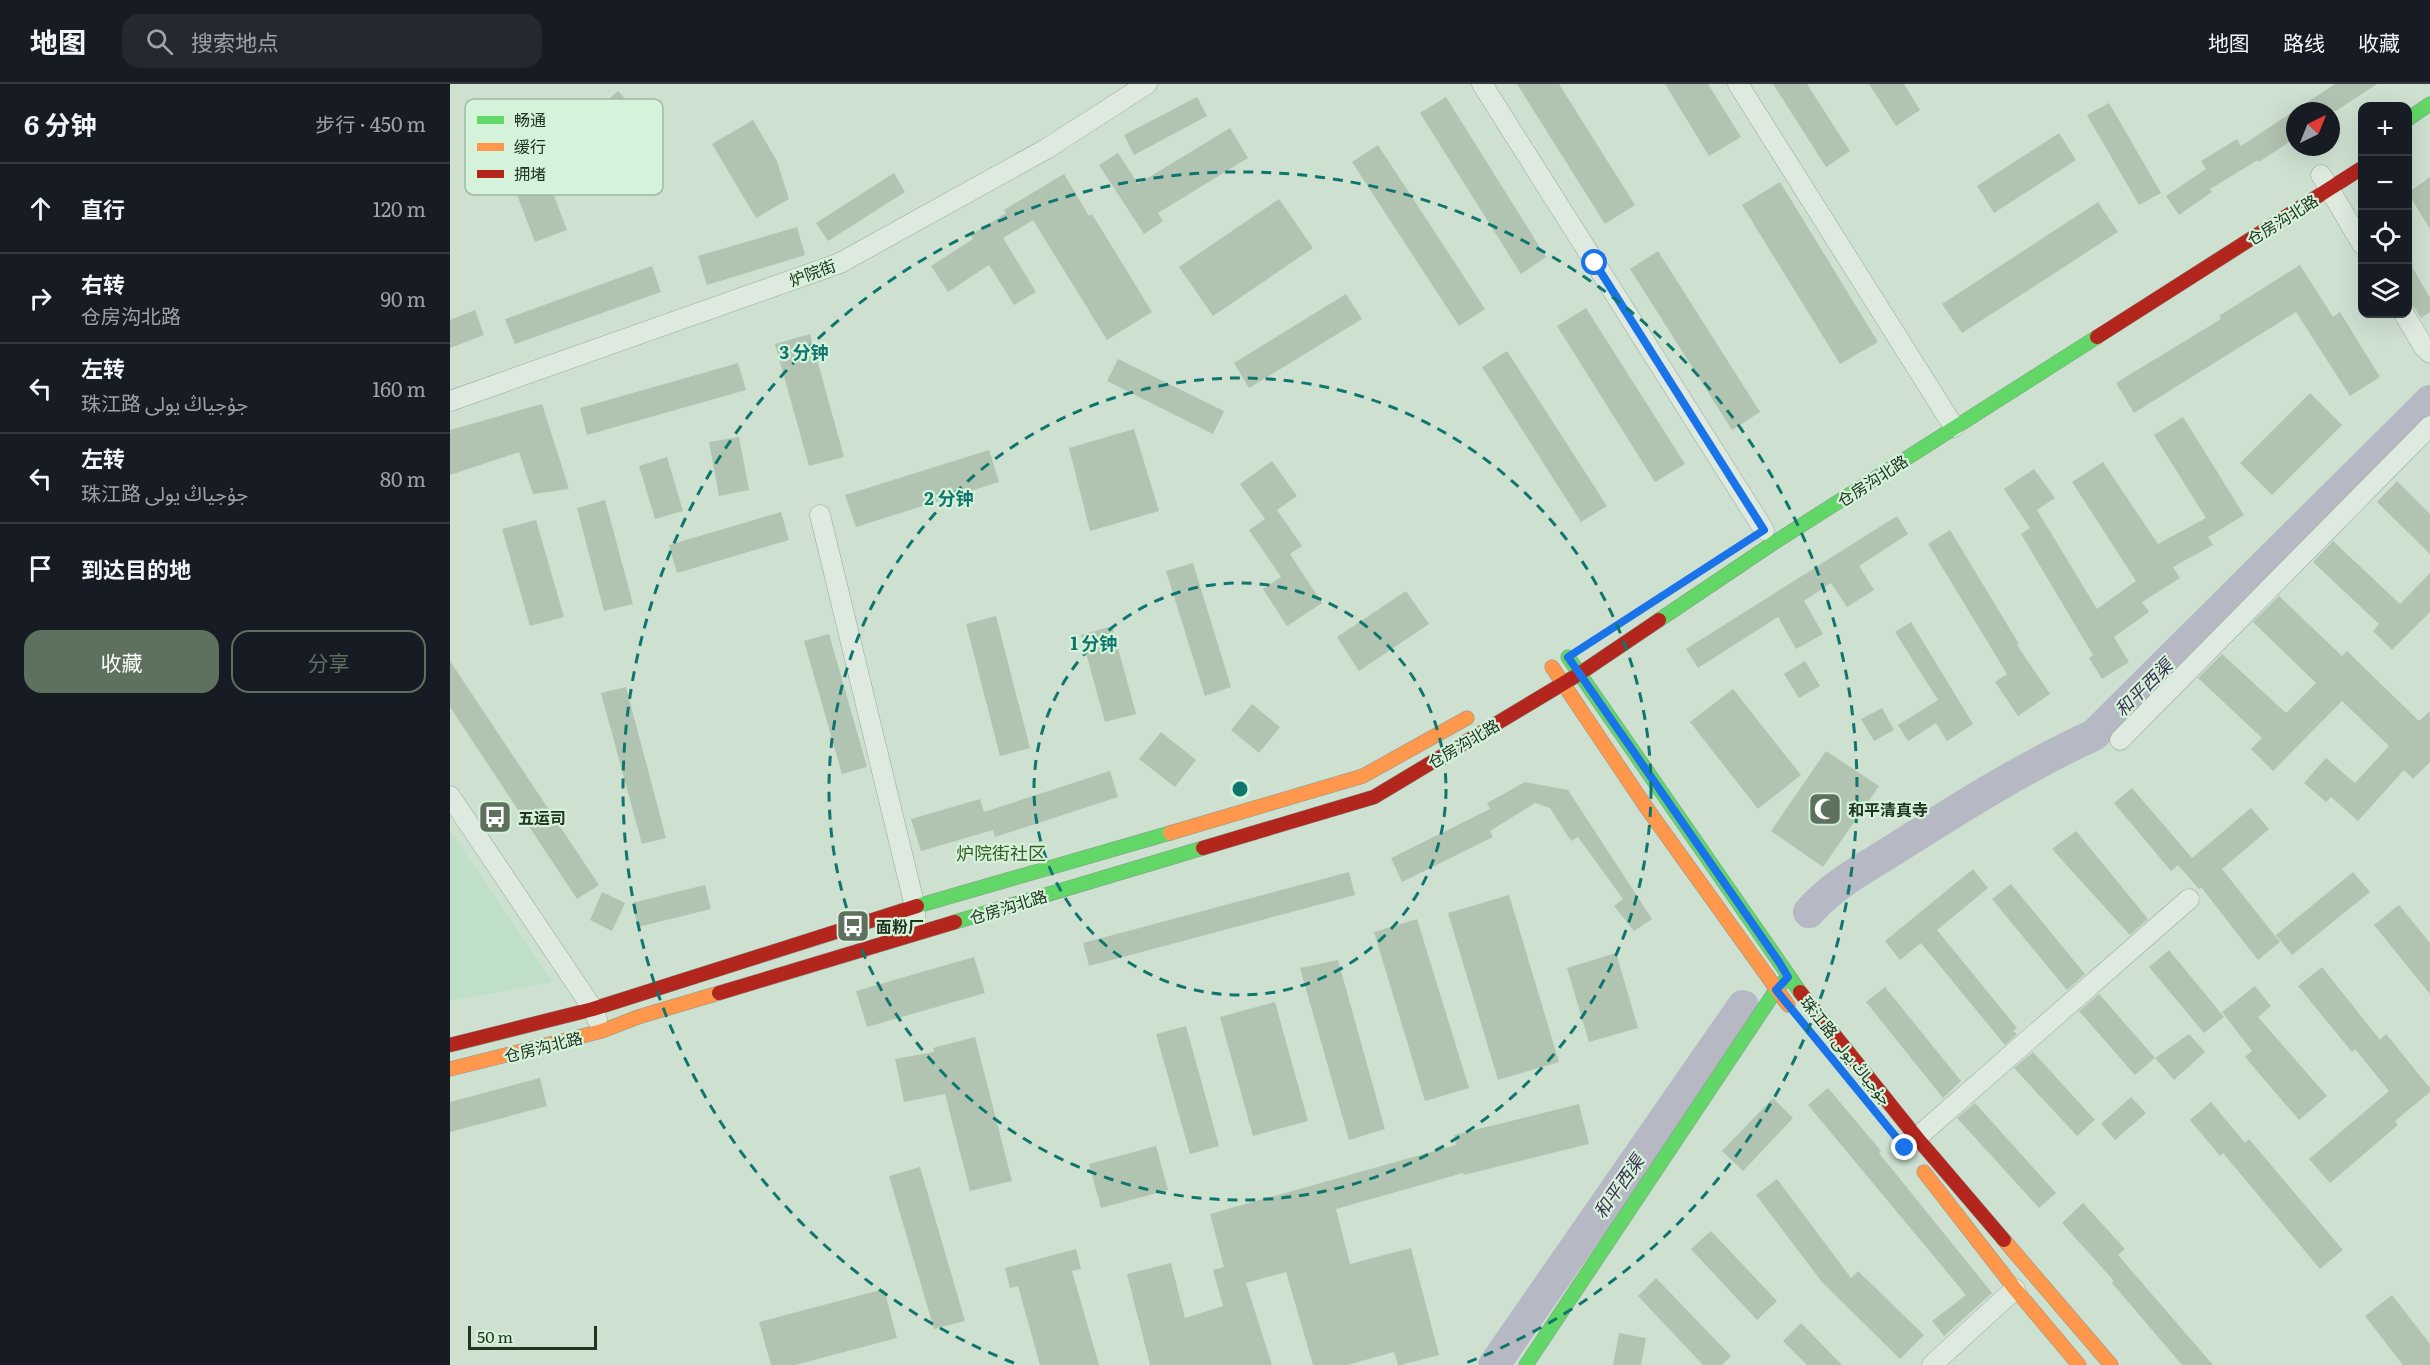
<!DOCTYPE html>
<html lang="zh">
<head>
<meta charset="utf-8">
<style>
	body { margin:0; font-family:Literata,"Noto Sans Arabic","Noto Sans SC",serif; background:#242831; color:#f1f3f6 }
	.controls { position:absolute; right:18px; top:18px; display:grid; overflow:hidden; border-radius:12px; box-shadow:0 6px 24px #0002 }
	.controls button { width:54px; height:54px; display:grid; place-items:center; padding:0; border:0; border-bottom:2px solid #363941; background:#171b24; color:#f1f3f6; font:30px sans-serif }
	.compass { position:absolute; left:1836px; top:18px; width:54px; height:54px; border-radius:50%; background:#171b24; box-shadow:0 6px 24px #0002; rotate:43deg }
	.scale { position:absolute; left:18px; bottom:15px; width:129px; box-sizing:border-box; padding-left:6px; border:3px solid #213420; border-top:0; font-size:16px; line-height:21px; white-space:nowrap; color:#213420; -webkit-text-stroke:4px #d5f2da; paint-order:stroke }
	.stop { position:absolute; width:18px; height:18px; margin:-14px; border:4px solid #1a73e8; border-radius:50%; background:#fff }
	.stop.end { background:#1a73e8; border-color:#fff; box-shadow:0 2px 6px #0008 }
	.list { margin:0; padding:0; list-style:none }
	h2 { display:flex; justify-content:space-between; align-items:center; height:78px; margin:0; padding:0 24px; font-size:26px }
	h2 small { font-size:20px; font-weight:400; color:#9ea1a6 }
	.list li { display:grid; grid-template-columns:39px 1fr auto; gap:18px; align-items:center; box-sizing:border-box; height:90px; padding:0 24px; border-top:2px solid #363941 }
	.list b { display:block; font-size:22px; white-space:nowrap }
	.list p { margin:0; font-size:20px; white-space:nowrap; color:#9ea1a6 }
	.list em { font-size:20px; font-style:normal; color:#9ea1a6 }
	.actions { display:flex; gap:12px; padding:18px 24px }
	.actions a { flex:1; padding:14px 0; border:2px solid #5e715e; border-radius:18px; text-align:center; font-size:21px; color:#5e715e }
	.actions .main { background:#5e715e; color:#fff }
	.icon { flex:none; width:33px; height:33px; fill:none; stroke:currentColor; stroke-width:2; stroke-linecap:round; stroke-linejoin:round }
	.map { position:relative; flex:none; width:1980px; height:1281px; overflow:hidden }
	header { display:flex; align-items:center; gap:36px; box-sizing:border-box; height:84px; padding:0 30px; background:#171b24; border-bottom:2px solid #363941 }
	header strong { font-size:28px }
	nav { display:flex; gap:33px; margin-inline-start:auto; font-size:21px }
	.search { width:420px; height:54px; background:#242831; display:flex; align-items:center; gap:15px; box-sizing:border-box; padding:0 21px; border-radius:18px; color:#9ea1a6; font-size:22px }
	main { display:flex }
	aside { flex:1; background:#171b24 }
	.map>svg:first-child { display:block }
	.farmland { fill:#c0dfc8 }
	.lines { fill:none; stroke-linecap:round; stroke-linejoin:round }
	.river { stroke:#b6b8c3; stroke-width:32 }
	.building { fill:#b1c4b1 }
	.street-casing { stroke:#97a798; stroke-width:21 }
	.fast-casing { stroke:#879688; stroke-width:15 }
	.slow-casing { stroke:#879688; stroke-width:15 }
	.jam-casing { stroke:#879688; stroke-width:15 }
	.street { stroke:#deeae0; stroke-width:20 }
	.fast { stroke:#63d668; stroke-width:14 }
	.slow { stroke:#ff974d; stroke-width:14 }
	.jam { stroke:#b3261e; stroke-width:14 }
	.route { stroke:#1a73e8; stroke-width:8 }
	.ring { fill:none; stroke:#0f766e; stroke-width:3; stroke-dasharray:10 8 }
	.labels { text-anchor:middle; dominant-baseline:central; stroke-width:4.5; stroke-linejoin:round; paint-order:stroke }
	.street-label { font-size:16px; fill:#213420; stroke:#d5f2da }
	.poi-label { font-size:16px; font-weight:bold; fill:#213420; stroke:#d5f2da; text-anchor:start }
	.water-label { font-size:18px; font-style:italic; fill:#3e3153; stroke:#d5f2da }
	.neighbourhood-label { font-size:18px; fill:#375c24; stroke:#d5f2da }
	.key { fill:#d5f2da; stroke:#9fb9a2; stroke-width:1.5 }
	.key-label { font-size:16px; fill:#213420 }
	.centre { fill:#0f766e; stroke:#d5f2da; stroke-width:3 }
	.ring-label { font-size:18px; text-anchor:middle; font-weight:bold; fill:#0f766e; stroke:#d5f2da; stroke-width:4.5; stroke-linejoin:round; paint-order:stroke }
</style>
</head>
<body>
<header>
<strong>地图</strong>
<div class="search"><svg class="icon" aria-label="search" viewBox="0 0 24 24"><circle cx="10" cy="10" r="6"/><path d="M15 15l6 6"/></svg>搜索地点</div>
<nav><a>地图</a><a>路线</a><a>收藏</a></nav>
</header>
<main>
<aside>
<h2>6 分钟<small>步行 · 450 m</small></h2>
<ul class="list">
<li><svg class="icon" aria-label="ahead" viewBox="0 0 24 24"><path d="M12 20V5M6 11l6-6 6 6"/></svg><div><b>直行</b></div><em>120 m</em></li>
<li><svg class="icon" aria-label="right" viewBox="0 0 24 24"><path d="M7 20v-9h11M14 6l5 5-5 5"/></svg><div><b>右转</b><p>仓房沟北路</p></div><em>90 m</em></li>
<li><svg class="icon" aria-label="left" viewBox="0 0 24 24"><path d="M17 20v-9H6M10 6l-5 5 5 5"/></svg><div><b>左转</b><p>珠江路 جۇجياڭ يولى</p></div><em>160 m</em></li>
<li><svg class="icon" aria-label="left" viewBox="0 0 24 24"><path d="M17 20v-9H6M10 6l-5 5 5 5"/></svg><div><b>左转</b><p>珠江路 جۇجياڭ يولى</p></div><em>80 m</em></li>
<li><svg class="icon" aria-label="arrive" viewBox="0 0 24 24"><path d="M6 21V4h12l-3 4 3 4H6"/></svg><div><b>到达目的地</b></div></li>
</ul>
<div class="actions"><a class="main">收藏</a><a>分享</a></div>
</aside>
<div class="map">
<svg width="1980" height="1281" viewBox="0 0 1980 1281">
	<rect width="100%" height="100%" fill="#cee1d1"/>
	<polygon class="farmland" points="0,747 103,898 0,917"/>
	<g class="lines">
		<g class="river">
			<path d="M1359,828C1383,800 1417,783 1448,763C1511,723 1576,682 1644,651L1980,317"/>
			<polyline points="1044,1281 1293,922"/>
		</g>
	</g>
	<g class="building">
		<polygon points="1067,0 1109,0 1185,121 1155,140"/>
		<polygon points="1215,0 1258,0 1291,53 1259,72"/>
		<polygon points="1323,0 1357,0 1400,67 1376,83"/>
		<polygon points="1419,0 1454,0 1470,26 1446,42"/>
		<polygon points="1885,0 1927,0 1886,27 1845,27 1845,54 1809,78 1808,76 1760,105 1762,108 1729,131 1716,112 1756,85 1751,77 1787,55 1791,62"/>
		<polygon points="168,7 189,30 168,49 147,26"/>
		<polygon points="747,13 757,32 684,71 674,51"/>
		<polygon points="996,13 1096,173 1071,190 970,29"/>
		<polygon points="1659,19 1711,109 1689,121 1637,31"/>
		<polygon points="303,36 327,77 339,115 306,134 262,60"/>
		<polygon points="780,44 798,74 708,129 713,137 694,150 649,81 668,69 688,100"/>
		<polygon points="1609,49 1626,76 1544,129 1527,102"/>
		<polygon points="83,57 117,146 85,158 51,69"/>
		<polygon points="928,61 1035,225 1009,242 902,78"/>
		<polygon points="444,89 455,108 378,157 366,139"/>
		<polygon points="614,90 639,132 642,130 702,228 657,256 583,136 553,154 586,208 564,221 539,181 498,208 481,182 523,155 521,151 556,129 554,126"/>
		<polygon points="1980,93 1980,145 1958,109"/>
		<polygon points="1330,98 1428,258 1390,280 1292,121"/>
		<polygon points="829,115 863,164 763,232 729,183"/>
		<polygon points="1648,118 1668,148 1512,249 1492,220"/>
		<polygon points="347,143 355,171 257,201 248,172"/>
		<polygon points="1208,167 1310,328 1282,346 1180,185"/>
		<polygon points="1958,176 1980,214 1980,228 1971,234 1964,223 1958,219"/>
		<polygon points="1850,181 1883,233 1890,228 1930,293 1900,312 1846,228 1684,329 1666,299 1771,235 1769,232"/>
		<polygon points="202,182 211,208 65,260 55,235"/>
		<polygon points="896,210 912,235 799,304 784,279"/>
		<polygon points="1136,224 1235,380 1205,398 1107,242"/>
		<polygon points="25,226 34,251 0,264 0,236"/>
		<polygon points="360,250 394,373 359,382 325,260"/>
		<polygon points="1057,267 1157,422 1131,438 1032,283"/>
		<polygon points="668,275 774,327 763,350 657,297"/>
		<polygon points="288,279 296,306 137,351 130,324"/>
		<polygon points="1860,309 1892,341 1822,411 1790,379"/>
		<polygon points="92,320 119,405 83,410 69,368 0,391 0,346"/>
		<polygon points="1733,333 1794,431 1758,453 1763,461 1723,483 1730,494 1692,518 1699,528 1664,553 1679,578 1652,595 1639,574 1643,571 1571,450 1580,444 1554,405 1584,385 1605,414 1587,426 1647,525 1686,497 1622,398 1653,378 1708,460 1756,434 1704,351"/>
		<polygon points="684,345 709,427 640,447 619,364"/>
		<polygon points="289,353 299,406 269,412 259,358"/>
		<polygon points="539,366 549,398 406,443 395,411"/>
		<polygon points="217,373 233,427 205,435 189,382"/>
		<polygon points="822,377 847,412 827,426 852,462 840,470 872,519 837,542 813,505 831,493 799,446 815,435 790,400"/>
		<polygon points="1947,397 1980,430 1980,470 1927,418"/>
		<polygon points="155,416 183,520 154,527 127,424"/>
		<polygon points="331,428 339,456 227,489 219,461"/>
		<polygon points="1447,432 1458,450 1409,482 1424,506 1397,523 1381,499 1354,517 1373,550 1346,565 1328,533 1248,584 1236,565"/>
		<polygon points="86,436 114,533 80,542 52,445"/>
		<polygon points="1500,446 1569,560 1567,561 1600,610 1568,632 1545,598 1557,590 1478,460"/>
		<polygon points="1883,457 1950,520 1980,489 1980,528 1942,566 1923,547 1929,540 1863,478"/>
		<polygon points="743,479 781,603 755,612 716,487"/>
		<polygon points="956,507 979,540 909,587 887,553"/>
		<polygon points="1829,512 1892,572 1897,567 1969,637 1980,627 1980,678 1963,695 1954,686 1908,737 1881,713 1876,718 1854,699 1876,674 1905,699 1939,662 1892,617 1823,687 1801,665 1812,654 1748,594 1772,570 1836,629 1866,599 1803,538"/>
		<polygon points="546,532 580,664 550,672 516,540"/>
		<polygon points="1461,538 1523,640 1497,657 1486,639 1458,657 1448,641 1488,616 1445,548"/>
		<polygon points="662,542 686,630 655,638 631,551"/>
		<polygon points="379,550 417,683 392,690 354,557"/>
		<polygon points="0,577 149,801 127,815 0,623"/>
		<polygon points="1355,577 1370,602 1349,614 1334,590"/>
		<polygon points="176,603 216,754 192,760 151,609"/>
		<polygon points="1283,605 1351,691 1308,725 1240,638"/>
		<polygon points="802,620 830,643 809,669 781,646"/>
		<polygon points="1432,624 1444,646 1424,657 1411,635"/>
		<polygon points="711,648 746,676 725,703 689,675"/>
		<polygon points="1376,667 1429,702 1373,783 1321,747"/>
		<polygon points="660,687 668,713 545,753 543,746 471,767 461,735 530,715 534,728"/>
		<polygon points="1075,698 1118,706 1202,835 1184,847 1164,822 1173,815 1128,753 1121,757 1100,724 1085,719 1040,747 1043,753 952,798 941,774 1040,725 1037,719"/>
		<polygon points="1682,704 1742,774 1801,724 1819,745 1772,785 1830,858 1808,876 1751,803 1749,805 1728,781 1721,787 1664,719"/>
		<polygon points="1626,747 1698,835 1680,851 1602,765"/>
		<polygon points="1523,785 1538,804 1487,846 1567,944 1563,947 1567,950 1555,961 1471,859 1450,876 1435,857"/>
		<polygon points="899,788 905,811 639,882 633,859"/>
		<polygon points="1903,788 1920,808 1842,871 1826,851"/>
		<polygon points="1561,800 1635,890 1617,906 1542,815"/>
		<polygon points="255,801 261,825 188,843 182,819"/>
		<polygon points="152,808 175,819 162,847 140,836"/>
		<polygon points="1059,811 1109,978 1048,996 998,829"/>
		<polygon points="1949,821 1980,859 1980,910 1924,841"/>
		<polygon points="967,835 1019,1004 975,1017 924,848"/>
		<polygon points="1719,866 1774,933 1754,949 1699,883"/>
		<polygon points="1166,869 1188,944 1139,958 1117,884"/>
		<polygon points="524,873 535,909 417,943 406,907"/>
		<polygon points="888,876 935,1045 899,1056 850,884"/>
		<polygon points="1872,883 1930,956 1936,950 1980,1004 1980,1008 1945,1037 1948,1041 1880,1099 1859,1075 1939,1007 1905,965 1902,968 1848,902"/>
		<polygon points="1805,902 1821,922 1808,933 1877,1012 1849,1036 1795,973 1802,967 1772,928"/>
		<polygon points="1435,903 1511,997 1493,1014 1416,918"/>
		<polygon points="1649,910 1705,974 1685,991 1629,927"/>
		<polygon points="825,918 858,1037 803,1052 770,933"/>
		<polygon points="736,942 769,1062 740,1070 706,950"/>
		<polygon points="1739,950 1755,968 1724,996 1705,974"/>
		<polygon points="525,953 562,1097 520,1107 495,1010 454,1018 445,975 484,968 483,964"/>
		<polygon points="1583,968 1645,1036 1627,1052 1564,984"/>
		<polygon points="90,994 97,1022 0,1048 0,1018"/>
		<polygon points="1378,1004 1431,1067 1429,1069 1542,1209 1494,1252 1482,1237 1516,1211 1358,1021"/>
		<polygon points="1681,1013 1696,1029 1665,1056 1651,1040"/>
		<polygon points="1323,1014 1343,1034 1293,1087 1272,1067"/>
		<polygon points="1761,1018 1795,1059 1799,1055 1893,1166 1870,1185 1773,1069 1770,1072 1740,1036"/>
		<polygon points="1525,1019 1606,1109 1589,1124 1507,1034"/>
		<polygon points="1129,1020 1139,1060 1014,1091 1013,1089 886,1125 900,1180 961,1164 989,1271 951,1281 948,1281 944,1268 897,1281 863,1281 836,1188 796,1199 822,1281 700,1281 677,1190 721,1179 735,1234 773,1222 763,1186 774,1183 760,1130 1006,1061 1004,1051"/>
		<polygon points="706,1062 718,1106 651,1124 639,1080"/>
		<polygon points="470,1083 515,1237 484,1245 439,1092"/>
		<polygon points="1327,1095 1401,1194 1408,1187 1474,1251 1450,1275 1372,1198 1306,1111"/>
		<polygon points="1633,1119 1675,1165 1668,1171 1763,1281 1732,1281 1662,1199 1664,1197 1612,1139"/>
		<polygon points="1261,1147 1327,1217 1307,1236 1241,1165"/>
		<polygon points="626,1165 631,1185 622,1187 649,1281 590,1281 568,1202 560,1204 555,1184"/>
		<polygon points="1206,1194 1281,1272 1272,1281 1253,1281 1188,1212"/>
		<polygon points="434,1205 447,1254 345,1281 321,1281 309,1238"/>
		<polygon points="1942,1211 1980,1260 1980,1281 1953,1281 1915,1232"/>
		<polygon points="1351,1239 1392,1281 1357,1281 1333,1257"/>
		<polygon points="1169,1249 1196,1254 1191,1281 1163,1281"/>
	</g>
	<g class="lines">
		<g class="street-casing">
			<g id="street">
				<polyline points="1032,0 1314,446"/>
				<polyline points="1288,0 1504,343"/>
				<polyline points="1871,91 1912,160"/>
				<polyline points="1954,230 1974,263 1980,269"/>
				<polyline points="0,317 390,179 596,65 697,0"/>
				<polyline points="370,431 465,823 465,833"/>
				<polyline points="1670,656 1980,342"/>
				<polyline points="0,712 143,925 147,935"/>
				<polyline points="1455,1064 1739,815"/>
				<polyline points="1482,1281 1565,1205"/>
			</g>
		</g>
		<g class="fast-casing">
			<g id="fast">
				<polyline points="1958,35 1980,20"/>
				<polyline points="1209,536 1322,460 1647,253"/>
				<polyline points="1118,573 1350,908"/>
				<polyline points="467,822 720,749"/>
				<polyline points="505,838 753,764"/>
				<polyline points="1076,1281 1326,906 1337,894"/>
			</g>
		</g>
		<g class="slow-casing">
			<g id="slow">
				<polyline points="1102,583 1196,723 1338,921"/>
				<polyline points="720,749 913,692 1017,634"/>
				<polyline points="0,985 152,947 188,933 269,909"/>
				<polyline points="1474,1088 1565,1205 1629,1281"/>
				<polyline points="1554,1156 1661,1281"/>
			</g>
		</g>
		<g class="jam-casing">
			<g id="jam">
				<polyline points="1647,253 1912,84"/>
				<polyline points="753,764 924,713 1129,590 1209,536"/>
				<polyline points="1350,908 1467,1054 1554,1156"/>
				<polyline points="269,909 505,838"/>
				<polyline points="0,961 143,925 467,822"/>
			</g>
		</g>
		<use href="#street" class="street"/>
		<use href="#fast" class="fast"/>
		<use href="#slow" class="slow"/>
		<use href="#jam" class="jam"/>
	</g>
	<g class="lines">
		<polyline class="route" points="1145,179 1314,446 1118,573 1329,878 1338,893 1326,906 1455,1064"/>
	</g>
	<g class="ring">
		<circle cx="790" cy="705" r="206"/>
		<circle cx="790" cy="705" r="411"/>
		<path d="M564 1279A617 617 0 1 1 1016 1279"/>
	</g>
	<defs>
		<g id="mosque-square" transform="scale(1.725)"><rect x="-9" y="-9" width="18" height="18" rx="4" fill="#5e715e" stroke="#d5f2da"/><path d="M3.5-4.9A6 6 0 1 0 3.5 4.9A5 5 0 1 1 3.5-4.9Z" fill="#fff"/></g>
		<g id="bus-square" transform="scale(1.725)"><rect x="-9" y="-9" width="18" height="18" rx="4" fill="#5e715e" stroke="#d5f2da"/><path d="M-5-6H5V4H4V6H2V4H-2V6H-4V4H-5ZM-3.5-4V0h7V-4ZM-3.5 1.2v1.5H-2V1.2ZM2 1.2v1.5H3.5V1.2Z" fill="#fff"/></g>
	</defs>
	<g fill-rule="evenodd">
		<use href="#mosque-square" x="1375" y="725"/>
		<use href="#bus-square" x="45" y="733"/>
		<use href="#bus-square" x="403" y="842"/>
	</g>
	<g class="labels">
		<g class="street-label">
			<text transform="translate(1832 135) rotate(-32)">仓房沟北路</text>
			<text transform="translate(362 188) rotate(-20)">炉院街</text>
			<text transform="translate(1422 396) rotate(-33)">仓房沟北路</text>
			<text transform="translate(1013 659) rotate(-31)">仓房沟北路</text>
			<text transform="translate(558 822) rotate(-17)">仓房沟北路</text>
			<text transform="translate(93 962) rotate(-14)">仓房沟北路</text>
			<text transform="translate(1397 966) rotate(51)">珠江路 جۇجياڭ يولى</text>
		</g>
		<g class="poi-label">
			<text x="1398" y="725">和平清真寺</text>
			<text x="68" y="733">五运司</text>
			<text x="426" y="842">面粉厂</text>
		</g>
		<g class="water-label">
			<text transform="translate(1693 603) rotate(-45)">和平西渠</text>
			<text transform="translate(1168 1102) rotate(-55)">和平西渠</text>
		</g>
		<g class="neighbourhood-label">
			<text x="551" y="768">炉院街社区</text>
		</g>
	</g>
	<rect x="15" y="15" width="198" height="96" rx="9" class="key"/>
	<rect x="27" y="32" width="27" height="8" fill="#63d668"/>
	<rect x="27" y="59" width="27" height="8" fill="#ff974d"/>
	<rect x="27" y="86" width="27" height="8" fill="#b3261e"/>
	<g class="key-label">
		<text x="64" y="42">畅通</text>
		<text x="64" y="69">缓行</text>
		<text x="64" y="96">拥堵</text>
	</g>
	<circle cx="790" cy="705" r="9" class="centre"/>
	<g class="ring-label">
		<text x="354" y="275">3 分钟</text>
		<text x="499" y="421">2 分钟</text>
		<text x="644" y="566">1 分钟</text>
	</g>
</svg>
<div class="controls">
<button>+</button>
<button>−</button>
<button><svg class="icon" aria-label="locate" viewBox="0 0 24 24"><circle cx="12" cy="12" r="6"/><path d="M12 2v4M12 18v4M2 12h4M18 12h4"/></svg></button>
<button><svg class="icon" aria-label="layers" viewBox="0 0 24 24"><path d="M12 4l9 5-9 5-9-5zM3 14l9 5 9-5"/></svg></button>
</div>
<svg class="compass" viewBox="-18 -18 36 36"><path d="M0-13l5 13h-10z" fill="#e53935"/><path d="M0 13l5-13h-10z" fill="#9ea1a6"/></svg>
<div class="scale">50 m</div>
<div class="stop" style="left:1145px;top:179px"></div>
<div class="stop end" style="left:1455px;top:1064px"></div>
</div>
</main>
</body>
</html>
